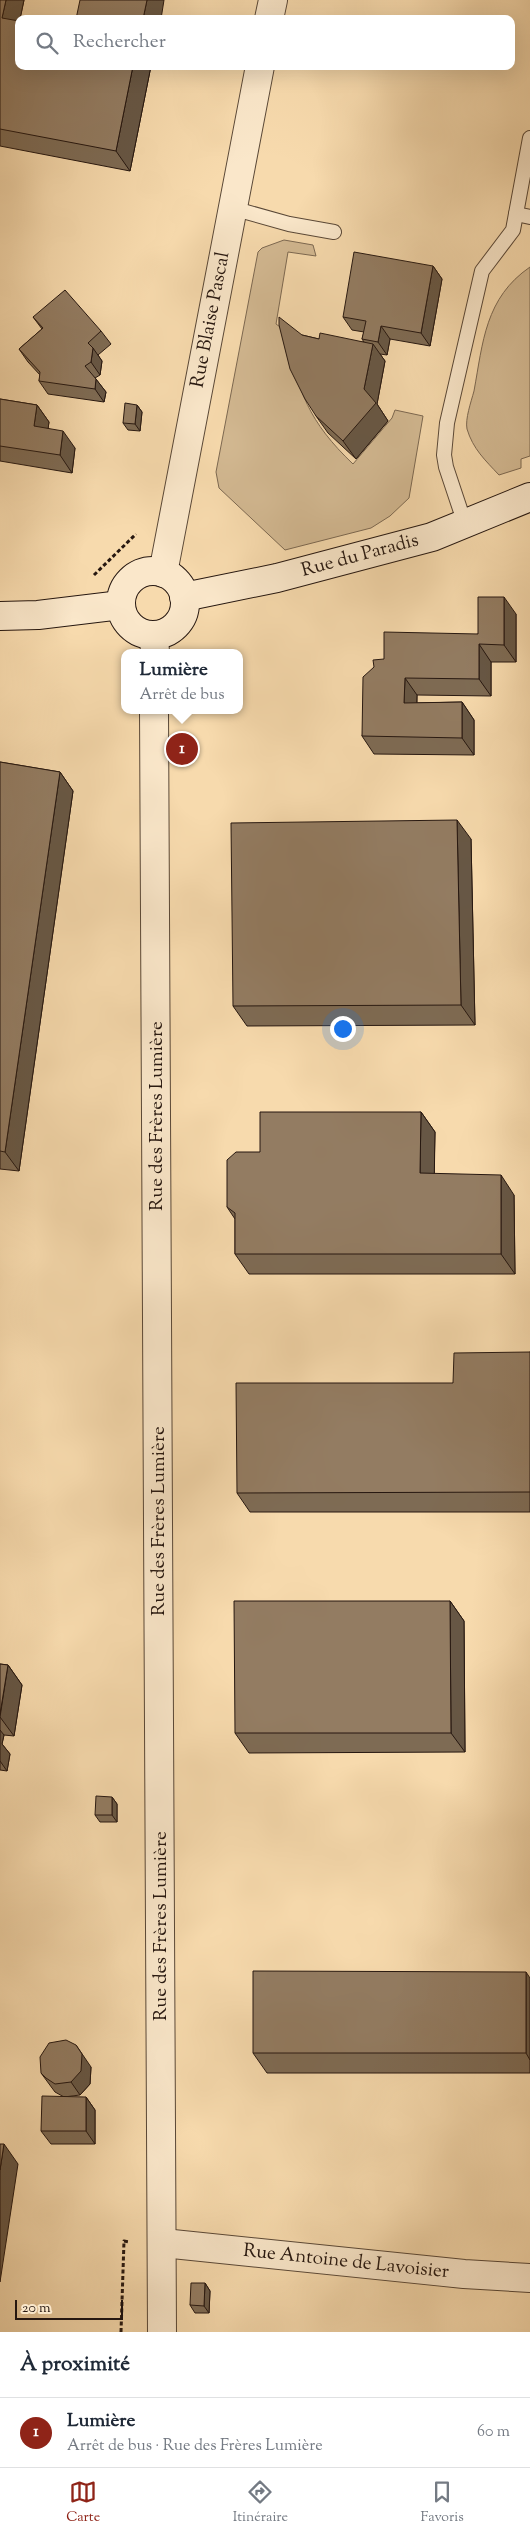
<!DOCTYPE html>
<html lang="fr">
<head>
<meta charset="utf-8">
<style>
	body { margin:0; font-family:"Sorts Mill Goudy",serif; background:#f6f6f7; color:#1f2937 }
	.scale { position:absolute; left:15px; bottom:12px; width:108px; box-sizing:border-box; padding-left:5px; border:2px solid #261710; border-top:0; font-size:14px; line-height:18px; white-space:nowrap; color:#261710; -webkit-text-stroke:4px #fae7ca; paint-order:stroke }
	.you { position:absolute; left:342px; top:1028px; width:18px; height:18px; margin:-12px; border:4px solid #fff; border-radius:50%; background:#1a73e8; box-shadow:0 0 0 8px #1a73e833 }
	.badge { display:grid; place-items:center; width:32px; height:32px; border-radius:50%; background:#8f2418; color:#fff; font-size:16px; font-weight:700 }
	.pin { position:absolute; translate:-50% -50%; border:2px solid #fff; box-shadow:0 1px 5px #0006 }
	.popup { position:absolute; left:121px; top:649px; width:122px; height:65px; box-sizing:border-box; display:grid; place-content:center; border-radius:10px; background:#fff; filter:drop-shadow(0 1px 4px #0005); font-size:16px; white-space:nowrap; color:#747a83 }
	.popup b { font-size:19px; color:#1f2937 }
	.popup::after { content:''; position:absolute; left:50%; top:100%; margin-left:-10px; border:10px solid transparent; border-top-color:#fff }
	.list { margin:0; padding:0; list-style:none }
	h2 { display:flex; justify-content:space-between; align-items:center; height:65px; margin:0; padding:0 20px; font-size:21px }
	h2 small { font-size:16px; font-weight:400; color:#747a83 }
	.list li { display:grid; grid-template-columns:32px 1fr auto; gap:15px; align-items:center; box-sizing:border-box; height:70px; padding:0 20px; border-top:1px solid #e0e1e3 }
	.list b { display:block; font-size:19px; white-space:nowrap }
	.list p { margin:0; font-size:16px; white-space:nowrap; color:#747a83 }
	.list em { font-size:16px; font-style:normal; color:#747a83 }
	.icon { flex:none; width:28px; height:28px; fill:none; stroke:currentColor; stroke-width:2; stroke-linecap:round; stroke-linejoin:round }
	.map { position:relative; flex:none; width:530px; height:2332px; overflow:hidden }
	.search { position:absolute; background:#fff; box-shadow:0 5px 20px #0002; left:15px; right:15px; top:15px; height:55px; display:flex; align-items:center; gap:12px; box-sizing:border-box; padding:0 18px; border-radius:10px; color:#747a83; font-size:19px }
	.sheet { height:135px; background:#fff }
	nav { display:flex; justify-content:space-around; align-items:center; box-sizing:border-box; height:70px; border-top:1px solid #e0e1e3; background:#fff; font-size:14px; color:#747a83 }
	nav a { display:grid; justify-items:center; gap:2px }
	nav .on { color:#8f2418 }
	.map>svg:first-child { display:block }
	.green { fill:#d3b992; stroke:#7c6851 }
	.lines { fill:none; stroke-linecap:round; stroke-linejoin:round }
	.lane-casing { stroke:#5a4837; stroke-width:16 }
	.street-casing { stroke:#5a4837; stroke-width:30 }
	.secondary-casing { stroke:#261710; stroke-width:30 }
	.path { stroke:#261710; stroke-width:3; stroke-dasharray:4 2.5; stroke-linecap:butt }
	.lane { stroke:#fae7ca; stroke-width:14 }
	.street { stroke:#fae7ca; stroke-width:28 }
	.secondary { stroke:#fae7ca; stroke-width:28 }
	.wall { fill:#7e6b54; stroke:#261710 }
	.shaded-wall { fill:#675745; stroke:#261710 }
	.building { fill:#937c62; stroke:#261710 }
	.labels { text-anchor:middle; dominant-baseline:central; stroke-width:4; stroke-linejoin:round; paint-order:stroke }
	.street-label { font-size:19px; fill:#261710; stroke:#fae7ca }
</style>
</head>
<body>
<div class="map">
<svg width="530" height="2332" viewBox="0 0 530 2332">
	<rect width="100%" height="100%" fill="#f7daad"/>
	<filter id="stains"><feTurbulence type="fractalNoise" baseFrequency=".004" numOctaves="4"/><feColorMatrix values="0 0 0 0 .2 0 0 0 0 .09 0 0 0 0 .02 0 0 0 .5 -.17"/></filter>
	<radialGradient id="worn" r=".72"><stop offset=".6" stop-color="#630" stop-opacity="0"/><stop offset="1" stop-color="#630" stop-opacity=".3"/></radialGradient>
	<g class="green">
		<path d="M284,240L313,245L316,256L288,252L276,324L287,332C297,391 309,422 353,464L392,418L395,410L423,416L409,498L390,516L371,528L285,550L219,488L216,472L258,252L262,248Z"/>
		<path d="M530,267V456L521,459V468L499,475C485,460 473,449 467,429C465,419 471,402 474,391C483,342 485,298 530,267Z"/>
	</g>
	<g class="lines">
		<g class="lane-casing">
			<g id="lane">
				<polyline points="232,208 289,224 334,232"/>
				<polyline points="516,214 530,217"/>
				<polyline points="465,524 446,467 444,455 447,423 482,271 513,230 530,138"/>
			</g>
		</g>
		<g class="street-casing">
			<g id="street">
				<polyline points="269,19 273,0"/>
				<polyline points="163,573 260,66"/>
				<polyline points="154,635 155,653"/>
				<polyline points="154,710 162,2332"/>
				<polyline points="163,2243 464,2274 530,2278"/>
			</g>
		</g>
		<g class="secondary-casing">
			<g id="secondary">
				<circle cx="153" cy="603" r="32"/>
				<polyline points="184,597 277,578 432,537 530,497"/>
				<polyline points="0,616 38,615 121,605"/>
			</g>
		</g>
		<g class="path">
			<polyline points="94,575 136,534"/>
			<polyline points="121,2332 124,2241 130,2242"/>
		</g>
		<use href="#lane" class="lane"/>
		<use href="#street" class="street"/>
		<use href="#secondary" class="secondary"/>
	</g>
	<g class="wall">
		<polygon points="0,0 24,0 20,19 19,19 19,66 151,66 130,171 0,146"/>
		<polygon points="433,266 442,279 430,346 390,339 387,355 380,354 385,361 377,404 388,421 356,459 328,433 316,416 302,335 319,339 364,342 362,339 364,332 352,330 343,317"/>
		<polygon points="33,317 101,331 111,344 98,355 102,361 100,375 95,378 106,392 104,402 48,394 39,381 40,375 28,362 19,349 42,329"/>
		<polygon points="0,399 37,405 49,422 48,428 75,448 72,473 0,461"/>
		<polygon points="137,405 142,412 140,431 128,430 123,423"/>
		<polygon points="516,614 516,662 491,662 491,696 417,695 417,703 462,702 474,720 474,755 374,754 362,736 384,659 478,634"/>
		<polygon points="0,762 60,772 73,791 19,1171 0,1169"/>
		<polygon points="471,839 475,1025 247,1026 233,1006"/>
		<polygon points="421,1112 435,1132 434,1174 514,1195 515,1274 249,1274 235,1254 235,1219 227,1207 260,1152"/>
		<polygon points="530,1352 530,1512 250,1512 237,1493 453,1383"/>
		<polygon points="450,1601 464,1621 465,1752 249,1753 235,1733"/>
		<polygon points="0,1664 8,1665 22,1685 14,1736 4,1735 2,1744 10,1754 7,1771 0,1770"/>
		<polygon points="112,1797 117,1804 117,1822 100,1822 95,1815"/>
		<polygon points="530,1978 530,2073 267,2073 253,2053"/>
		<polygon points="91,2067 90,2084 80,2095 64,2097 55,2092 41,2073"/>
		<polygon points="86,2097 95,2110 95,2144 51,2144 41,2131"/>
		<polygon points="205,2283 210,2291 209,2313 195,2313 190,2305"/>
	</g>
	<g class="shaded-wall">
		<polygon points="6,0 24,0 20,19 19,19 19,24 2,18"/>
		<polygon points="147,0 164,0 161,19 143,19"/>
		<polygon points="133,66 151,66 130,171 116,151"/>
		<polygon points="433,266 442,279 430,346 421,333"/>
		<polygon points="381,326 390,339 387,355 378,342"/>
		<polygon points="373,344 385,361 377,404 388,421 356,459 343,441 364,389"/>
		<polygon points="93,348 102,361 100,375 91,362"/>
		<polygon points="96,379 106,392 104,402 95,389"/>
		<polygon points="37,405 49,422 46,443 34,426"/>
		<polygon points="137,405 142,412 140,431 135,424"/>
		<polygon points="63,431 75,448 72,473 60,455"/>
		<polygon points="504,597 516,614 516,662 504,645"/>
		<polygon points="479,644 491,662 491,696 479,679"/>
		<polygon points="405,678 417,695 416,720 404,703"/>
		<polygon points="462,702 474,720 474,755 462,738"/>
		<polygon points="60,772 73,791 19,1171 5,1152"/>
		<polygon points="457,820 471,839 475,1025 461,1005"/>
		<polygon points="421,1112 435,1132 434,1193 420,1173"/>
		<polygon points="501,1175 514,1195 515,1274 501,1254"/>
		<polygon points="450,1601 464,1621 465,1752 451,1733"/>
		<polygon points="8,1665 22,1685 14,1736 0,1717"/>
		<polygon points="0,1730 4,1735 2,1744 10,1754 7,1771 0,1761"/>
		<polygon points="112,1797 117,1804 117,1822 112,1815"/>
		<polygon points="526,1972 530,1978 530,2060 526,2053"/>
		<polygon points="76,2045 91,2067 90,2084 80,2095 71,2082"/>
		<polygon points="86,2097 95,2110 95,2144 86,2131"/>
		<polygon points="4,2144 18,2164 0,2282 0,2170"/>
		<polygon points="205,2283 210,2291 209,2313 204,2306"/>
	</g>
	<g class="building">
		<polygon points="0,0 6,0 2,18 19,21 19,66 133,66 116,151 0,129"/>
		<polygon points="80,0 147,0 143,19 76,19"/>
		<polygon points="354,252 433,266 421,333 381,326 378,342 362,339 366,321 343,317"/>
		<polygon points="65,290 101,331 88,343 93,348 91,362 85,366 96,379 95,389 39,381 40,372 19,349 43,328 33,317"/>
		<polygon points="279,317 302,335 319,339 320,333 373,344 364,389 376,403 343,441 316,416 305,399 290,369 279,325"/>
		<polygon points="0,399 37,405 34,426 63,431 60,455 0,446"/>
		<polygon points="125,403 137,405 135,424 123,423"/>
		<polygon points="478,597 504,597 504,645 479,644 479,679 405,678 404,703 462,702 462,738 362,736 363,677 374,667 373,660 384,659 384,632 478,634"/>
		<polygon points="0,762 60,772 5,1152 0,1151"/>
		<polygon points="457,820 461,1005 233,1006 231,823"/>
		<polygon points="260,1112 421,1112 420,1173 501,1175 501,1254 235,1254 235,1213 227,1207 227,1160 236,1152 260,1152"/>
		<polygon points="530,1352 530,1492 237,1493 236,1383 453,1383 454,1353"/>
		<polygon points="234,1601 450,1601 451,1733 235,1733"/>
		<polygon points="0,1664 8,1665 0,1714"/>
		<polygon points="96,1796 112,1797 112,1815 95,1815"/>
		<polygon points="253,1971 526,1972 526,2053 253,2053"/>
		<polygon points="66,2040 76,2045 82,2054 81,2071 71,2082 55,2084 46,2078 41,2073 40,2057 49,2043"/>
		<polygon points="42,2096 86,2097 86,2131 41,2131"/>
		<polygon points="0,2144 4,2144 0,2170"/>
		<polygon points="191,2283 205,2283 204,2306 190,2305"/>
	</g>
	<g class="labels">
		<g class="street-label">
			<text transform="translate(211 320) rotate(-79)">Rue Blaise Pascal</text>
			<text transform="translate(360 556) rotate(-15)">Rue du Paradis</text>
			<text transform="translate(157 1116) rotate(-90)">Rue des Frères Lumière</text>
			<text transform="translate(159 1521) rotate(-90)">Rue des Frères Lumière</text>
			<text transform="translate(161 1926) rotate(-90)">Rue des Frères Lumière</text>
			<text transform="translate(346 2262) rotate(6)">Rue Antoine de Lavoisier</text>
		</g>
	</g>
	<rect width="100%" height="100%" filter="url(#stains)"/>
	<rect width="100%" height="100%" fill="url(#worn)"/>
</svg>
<div class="scale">20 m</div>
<div class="you"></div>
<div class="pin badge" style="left:182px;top:749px">1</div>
<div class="popup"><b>Lumière</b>Arrêt de bus</div>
<div class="search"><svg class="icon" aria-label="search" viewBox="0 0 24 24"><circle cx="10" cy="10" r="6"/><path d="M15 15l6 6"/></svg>Rechercher</div>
</div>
<section class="sheet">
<h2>À proximité<small></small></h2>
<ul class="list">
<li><span class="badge">1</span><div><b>Lumière</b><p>Arrêt de bus · Rue des Frères Lumière</p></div><em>60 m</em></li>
</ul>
</section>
<nav>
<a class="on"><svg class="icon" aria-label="map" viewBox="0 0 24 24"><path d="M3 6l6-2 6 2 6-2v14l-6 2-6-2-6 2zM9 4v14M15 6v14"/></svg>Carte</a>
<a><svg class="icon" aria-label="directions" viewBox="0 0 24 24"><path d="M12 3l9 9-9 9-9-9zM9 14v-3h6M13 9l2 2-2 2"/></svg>Itinéraire</a>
<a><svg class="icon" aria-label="saved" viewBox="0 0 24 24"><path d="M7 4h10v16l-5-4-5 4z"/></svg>Favoris</a>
</nav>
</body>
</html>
